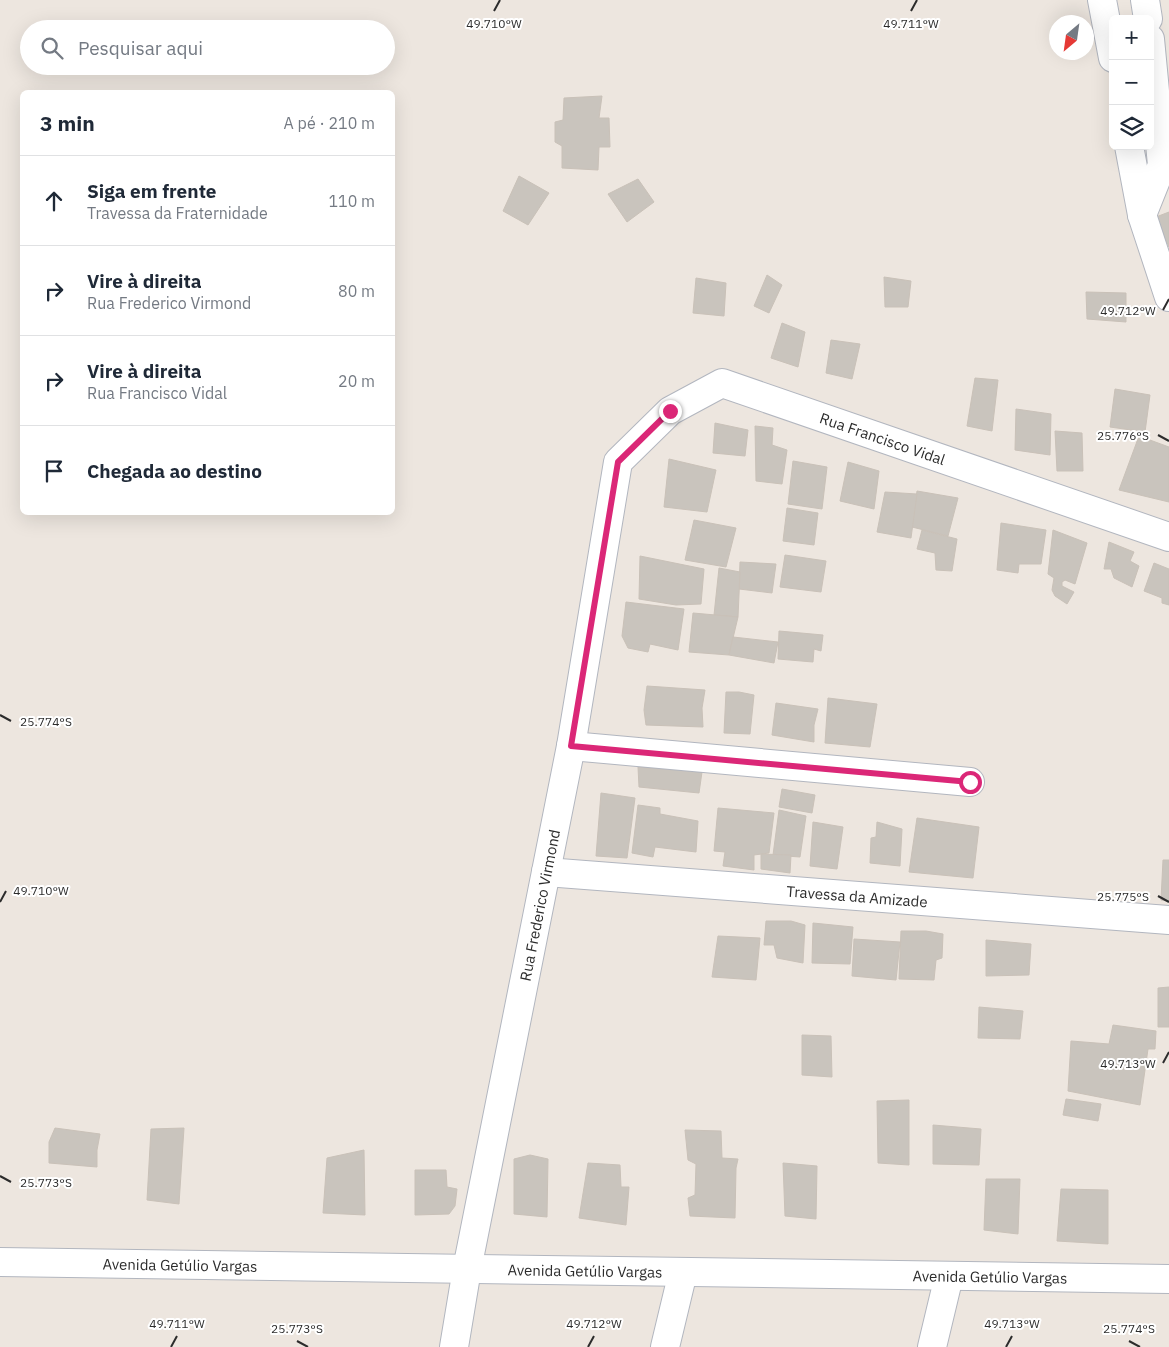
<!DOCTYPE html>
<html lang="pt">
<head>
<meta charset="utf-8">
<style>
	body { margin:0; font-family:"IBM Plex Sans",sans-serif; background:#f6f6f7; color:#1f2937 }
	.controls { position:absolute; right:15px; top:15px; display:grid; overflow:hidden; border-radius:8px; box-shadow:0 5px 20px #0002 }
	.controls button { width:45px; height:45px; display:grid; place-items:center; padding:0; border:0; border-bottom:1px solid #e0e1e3; background:#fff; color:#1f2937; font:25px sans-serif }
	.compass { position:absolute; left:1049px; top:15px; width:45px; height:45px; border-radius:50%; background:#fff; box-shadow:0 5px 20px #0002; rotate:209deg }
	.stop { position:absolute; width:15px; height:15px; margin:-11px; border:4px solid #db2777; border-radius:50%; background:#fff }
	.stop.end { background:#db2777; border-color:#fff; box-shadow:0 1px 5px #0008 }
	.list { margin:0; padding:0; list-style:none }
	h2 { display:flex; justify-content:space-between; align-items:center; height:65px; margin:0; padding:0 20px; font-size:21px }
	h2 small { font-size:16px; font-weight:400; color:#747a83 }
	.list li { display:grid; grid-template-columns:32px 1fr auto; gap:15px; align-items:center; box-sizing:border-box; height:90px; padding:0 20px; border-top:1px solid #e0e1e3 }
	.list b { display:block; font-size:19px; white-space:nowrap }
	.list p { margin:0; font-size:16px; white-space:nowrap; color:#747a83 }
	.list em { font-size:16px; font-style:normal; color:#747a83 }
	.icon { flex:none; width:28px; height:28px; fill:none; stroke:currentColor; stroke-width:2; stroke-linecap:round; stroke-linejoin:round }
	.map { position:relative; flex:none; width:1169px; height:1347px; overflow:hidden }
	.search { position:absolute; background:#fff; box-shadow:0 5px 20px #0002; left:20px; top:20px; width:375px; height:55px; display:flex; align-items:center; gap:12px; box-sizing:border-box; padding:0 18px; border-radius:28px; color:#747a83; font-size:19px }
	.panel { position:absolute; background:#fff; box-shadow:0 5px 20px #0002; left:20px; top:90px; width:375px; height:425px; border-radius:8px }
	.map>svg:first-child { display:block }
	.building { fill:#c9c4bd; stroke:#c9c1b8 }
	.lines { fill:none; stroke-linecap:round; stroke-linejoin:round }
	.minor-casing { stroke:#b2b6bf; stroke-width:30 }
	.minor { stroke:#fff; stroke-width:28 }
	.route { stroke:#db2777; stroke-width:6 }
	.ticks { fill:none; stroke:#2c2c2c; stroke-width:2 }
	.labels { text-anchor:middle; dominant-baseline:central; stroke-width:4; stroke-linejoin:round; paint-order:stroke }
	.street-label { font-size:15px; fill:#2c2c2c; stroke:#fff }
	.ticks-label { font-size:12px; text-anchor:middle; fill:#2c2c2c; stroke:#fff; stroke-width:4; stroke-linejoin:round; paint-order:stroke }
</style>
</head>
<body>
<div class="map">
<svg width="1169" height="1347" viewBox="0 0 1169 1347">
	<rect width="100%" height="100%" fill="#ede6df"/>
	<g class="building">
		<polygon points="602,96 599,118 609,118 610,147 599,147 598,170 562,168 562,146 555,142 555,122 563,120 564,98"/>
		<polygon points="519,176 549,193 528,225 503,211"/>
		<polygon points="638,179 654,202 627,222 608,194"/>
		<polygon points="1169,212 1169,247 1156,217"/>
		<polygon points="767,275 782,285 769,313 754,306"/>
		<polygon points="884,277 911,281 908,307 885,307"/>
		<polygon points="696,278 726,283 724,316 693,313"/>
		<polygon points="1086,292 1126,293 1126,322 1087,319"/>
		<polygon points="782,323 805,332 798,367 771,358"/>
		<polygon points="831,340 860,344 852,379 826,373"/>
		<polygon points="975,378 998,380 992,431 967,426"/>
		<polygon points="1115,389 1150,395 1145,432 1110,427"/>
		<polygon points="1016,409 1051,414 1050,455 1015,450"/>
		<polygon points="715,423 748,430 745,456 713,453"/>
		<polygon points="755,426 773,428 772,445 787,450 782,484 756,481"/>
		<polygon points="1055,431 1082,433 1083,471 1057,471"/>
		<polygon points="1139,436 1169,447 1169,502 1119,490"/>
		<polygon points="669,459 716,470 707,512 664,507"/>
		<polygon points="793,461 827,467 822,509 788,504"/>
		<polygon points="848,462 879,471 874,509 840,501"/>
		<polygon points="917,491 958,498 948,536 912,527"/>
		<polygon points="885,492 917,494 911,538 877,532"/>
		<polygon points="787,508 818,513 814,545 783,541"/>
		<polygon points="694,520 736,528 726,567 685,560"/>
		<polygon points="1001,523 1046,530 1041,564 1019,564 1018,573 997,570"/>
		<polygon points="922,530 957,539 952,571 936,570 935,553 917,549"/>
		<polygon points="1053,530 1087,543 1075,584 1065,580 1062,582 1062,586 1074,592 1067,604 1055,596 1052,590 1054,578 1048,574"/>
		<polygon points="1109,542 1134,552 1130,561 1139,566 1132,587 1114,578 1111,569 1104,569"/>
		<polygon points="785,555 826,561 821,592 780,587"/>
		<polygon points="640,556 704,569 701,604 676,605 639,599"/>
		<polygon points="740,562 776,564 772,593 739,589"/>
		<polygon points="1154,563 1169,569 1169,605 1162,603 1162,598 1144,591"/>
		<polygon points="719,568 740,572 738,617 714,615"/>
		<polygon points="626,602 684,609 678,650 650,644 648,652 628,648 622,636"/>
		<polygon points="693,613 738,617 729,655 689,652"/>
		<polygon points="779,631 823,635 821,651 814,649 813,662 778,659"/>
		<polygon points="733,637 778,642 774,663 729,655"/>
		<polygon points="647,686 705,690 702,708 703,727 646,725 644,710"/>
		<polygon points="726,692 739,692 754,695 750,734 724,733"/>
		<polygon points="828,698 877,704 870,747 825,743"/>
		<polygon points="776,703 818,709 814,725 814,742 772,735"/>
		<polygon points="638,767 702,772 699,793 639,787"/>
		<polygon points="782,789 815,795 812,813 779,807"/>
		<polygon points="601,793 635,798 627,858 596,856"/>
		<polygon points="638,805 660,808 660,814 698,821 696,852 655,847 653,857 632,853"/>
		<polygon points="718,808 774,813 769,853 754,855 754,870 723,866 725,852 714,851"/>
		<polygon points="779,810 806,816 800,857 773,855"/>
		<polygon points="917,818 979,827 973,878 909,872"/>
		<polygon points="813,822 843,827 837,869 810,866"/>
		<polygon points="877,822 902,829 900,866 870,863 871,838 876,837"/>
		<polygon points="761,854 791,855 790,873 761,869"/>
		<polygon points="1163,860 1169,860 1169,901 1161,900"/>
		<polygon points="766,921 791,921 805,925 803,963 777,958 774,945 764,945"/>
		<polygon points="813,923 853,927 850,964 812,963"/>
		<polygon points="901,931 926,931 943,934 942,958 936,960 934,980 899,979"/>
		<polygon points="718,936 760,938 756,980 712,977"/>
		<polygon points="854,939 900,942 896,980 852,976"/>
		<polygon points="986,940 1031,944 1029,975 986,976"/>
		<polygon points="1169,987 1169,1027 1158,1027 1158,988"/>
		<polygon points="979,1007 1023,1011 1020,1039 978,1038"/>
		<polygon points="1113,1025 1156,1031 1155,1049 1148,1049 1140,1105 1068,1091 1071,1041 1109,1044"/>
		<polygon points="802,1035 831,1036 832,1077 802,1075"/>
		<polygon points="1066,1099 1101,1104 1098,1121 1063,1115"/>
		<polygon points="909,1100 909,1165 878,1163 877,1101"/>
		<polygon points="933,1125 981,1129 979,1165 933,1164"/>
		<polygon points="55,1128 100,1134 97,1150 97,1167 49,1163 49,1142"/>
		<polygon points="184,1128 179,1204 147,1200 151,1129"/>
		<polygon points="685,1130 721,1131 722,1158 738,1159 736,1168 735,1218 690,1216 688,1198 695,1195 696,1164 688,1160"/>
		<polygon points="364,1150 365,1215 323,1213 327,1158"/>
		<polygon points="530,1155 548,1159 547,1217 514,1214 514,1159"/>
		<polygon points="588,1163 620,1165 621,1187 629,1187 626,1225 579,1218"/>
		<polygon points="783,1163 817,1166 816,1219 785,1216"/>
		<polygon points="415,1170 446,1170 447,1187 457,1189 455,1206 449,1214 415,1215"/>
		<polygon points="986,1179 1020,1179 1018,1234 984,1230"/>
		<polygon points="1061,1189 1108,1190 1108,1244 1057,1241"/>
	</g>
	<g class="lines">
		<g class="minor-casing">
			<g id="minor">
				<polyline points="1102,0 1113,58"/>
				<polyline points="1145,0 1148,19"/>
				<polyline points="1129,146 1142,215 1169,297"/>
				<polyline points="1142,215 1162,165 1150,39"/>
				<polyline points="571,746 970,782"/>
				<path id="s1" d="M546,872L1169,920"/>
				<path id="s2" d="M0,1262L1169,1279"/>
				<path id="s3" d="M454,1347L467,1269L571,746L618,462L670,411L722,383L1169,537"/>
				<polyline points="665,1347 683,1272"/>
				<polyline points="932,1347 949,1276"/>
			</g>
		</g>
		<use href="#minor" class="minor"/>
	</g>
	<g class="lines">
		<polyline class="route" points="670,411 618,462 571,746 970,782"/>
	</g>
	<path class="ticks" d="M494,11L500,0M911,11L917,0M1163,310L1169,299M1158,435L1169,441M0,715L11,721M1158,896L1169,902M0,902L6,891M1163,1063L1169,1052M0,1176L11,1182M297,1341L308,1347M1129,1341L1140,1347M171,1347L177,1336M588,1347L594,1336M1006,1347L1012,1336"/>
	<g class="labels">
		<g class="street-label">
			<text stroke="none"><textPath href="#s3" startOffset="1202">Rua Francisco Vidal</textPath></text>
			<text stroke="none"><textPath href="#s1" startOffset="312">Travessa da Amizade</textPath></text>
			<text stroke="none"><textPath href="#s3" startOffset="450">Rua Frederico Virmond</textPath></text>
			<text stroke="none"><textPath href="#s2" startOffset="180">Avenida Getúlio Vargas</textPath></text>
			<text stroke="none"><textPath href="#s2" startOffset="585">Avenida Getúlio Vargas</textPath></text>
			<text stroke="none"><textPath href="#s2" startOffset="990">Avenida Getúlio Vargas</textPath></text>
		</g>
	</g>
	<g class="ticks-label">
		<text x="494" y="28">49.710°W</text>
		<text x="911" y="28">49.711°W</text>
		<text x="1128" y="315">49.712°W</text>
		<text x="1123" y="440">25.776°S</text>
		<text x="46" y="726">25.774°S</text>
		<text x="41" y="895">49.710°W</text>
		<text x="1123" y="901">25.775°S</text>
		<text x="1128" y="1068">49.713°W</text>
		<text x="46" y="1187">25.773°S</text>
		<text x="177" y="1328">49.711°W</text>
		<text x="594" y="1328">49.712°W</text>
		<text x="1012" y="1328">49.713°W</text>
		<text x="297" y="1333">25.773°S</text>
		<text x="1129" y="1333">25.774°S</text>
	</g>
</svg>
<div class="controls">
<button>+</button>
<button>−</button>
<button><svg class="icon" aria-label="layers" viewBox="0 0 24 24"><path d="M12 4l9 5-9 5-9-5zM3 14l9 5 9-5"/></svg></button>
</div>
<svg class="compass" viewBox="-18 -18 36 36"><path d="M0-13l5 13h-10z" fill="#e53935"/><path d="M0 13l5-13h-10z" fill="#747a83"/></svg>
<div class="stop" style="left:970px;top:782px"></div>
<div class="stop end" style="left:670px;top:411px"></div>
<div class="search"><svg class="icon" aria-label="search" viewBox="0 0 24 24"><circle cx="10" cy="10" r="6"/><path d="M15 15l6 6"/></svg>Pesquisar aqui</div>
<section class="panel">
<h2>3 min<small>A pé · 210 m</small></h2>
<ul class="list">
<li><svg class="icon" aria-label="ahead" viewBox="0 0 24 24"><path d="M12 20V5M6 11l6-6 6 6"/></svg><div><b>Siga em frente</b><p>Travessa da Fraternidade</p></div><em>110 m</em></li>
<li><svg class="icon" aria-label="right" viewBox="0 0 24 24"><path d="M7 20v-9h11M14 6l5 5-5 5"/></svg><div><b>Vire à direita</b><p>Rua Frederico Virmond</p></div><em>80 m</em></li>
<li><svg class="icon" aria-label="right" viewBox="0 0 24 24"><path d="M7 20v-9h11M14 6l5 5-5 5"/></svg><div><b>Vire à direita</b><p>Rua Francisco Vidal</p></div><em>20 m</em></li>
<li><svg class="icon" aria-label="arrive" viewBox="0 0 24 24"><path d="M6 21V4h12l-3 4 3 4H6"/></svg><div><b>Chegada ao destino</b></div></li>
</ul>
</section>
</div>
</body>
</html>
